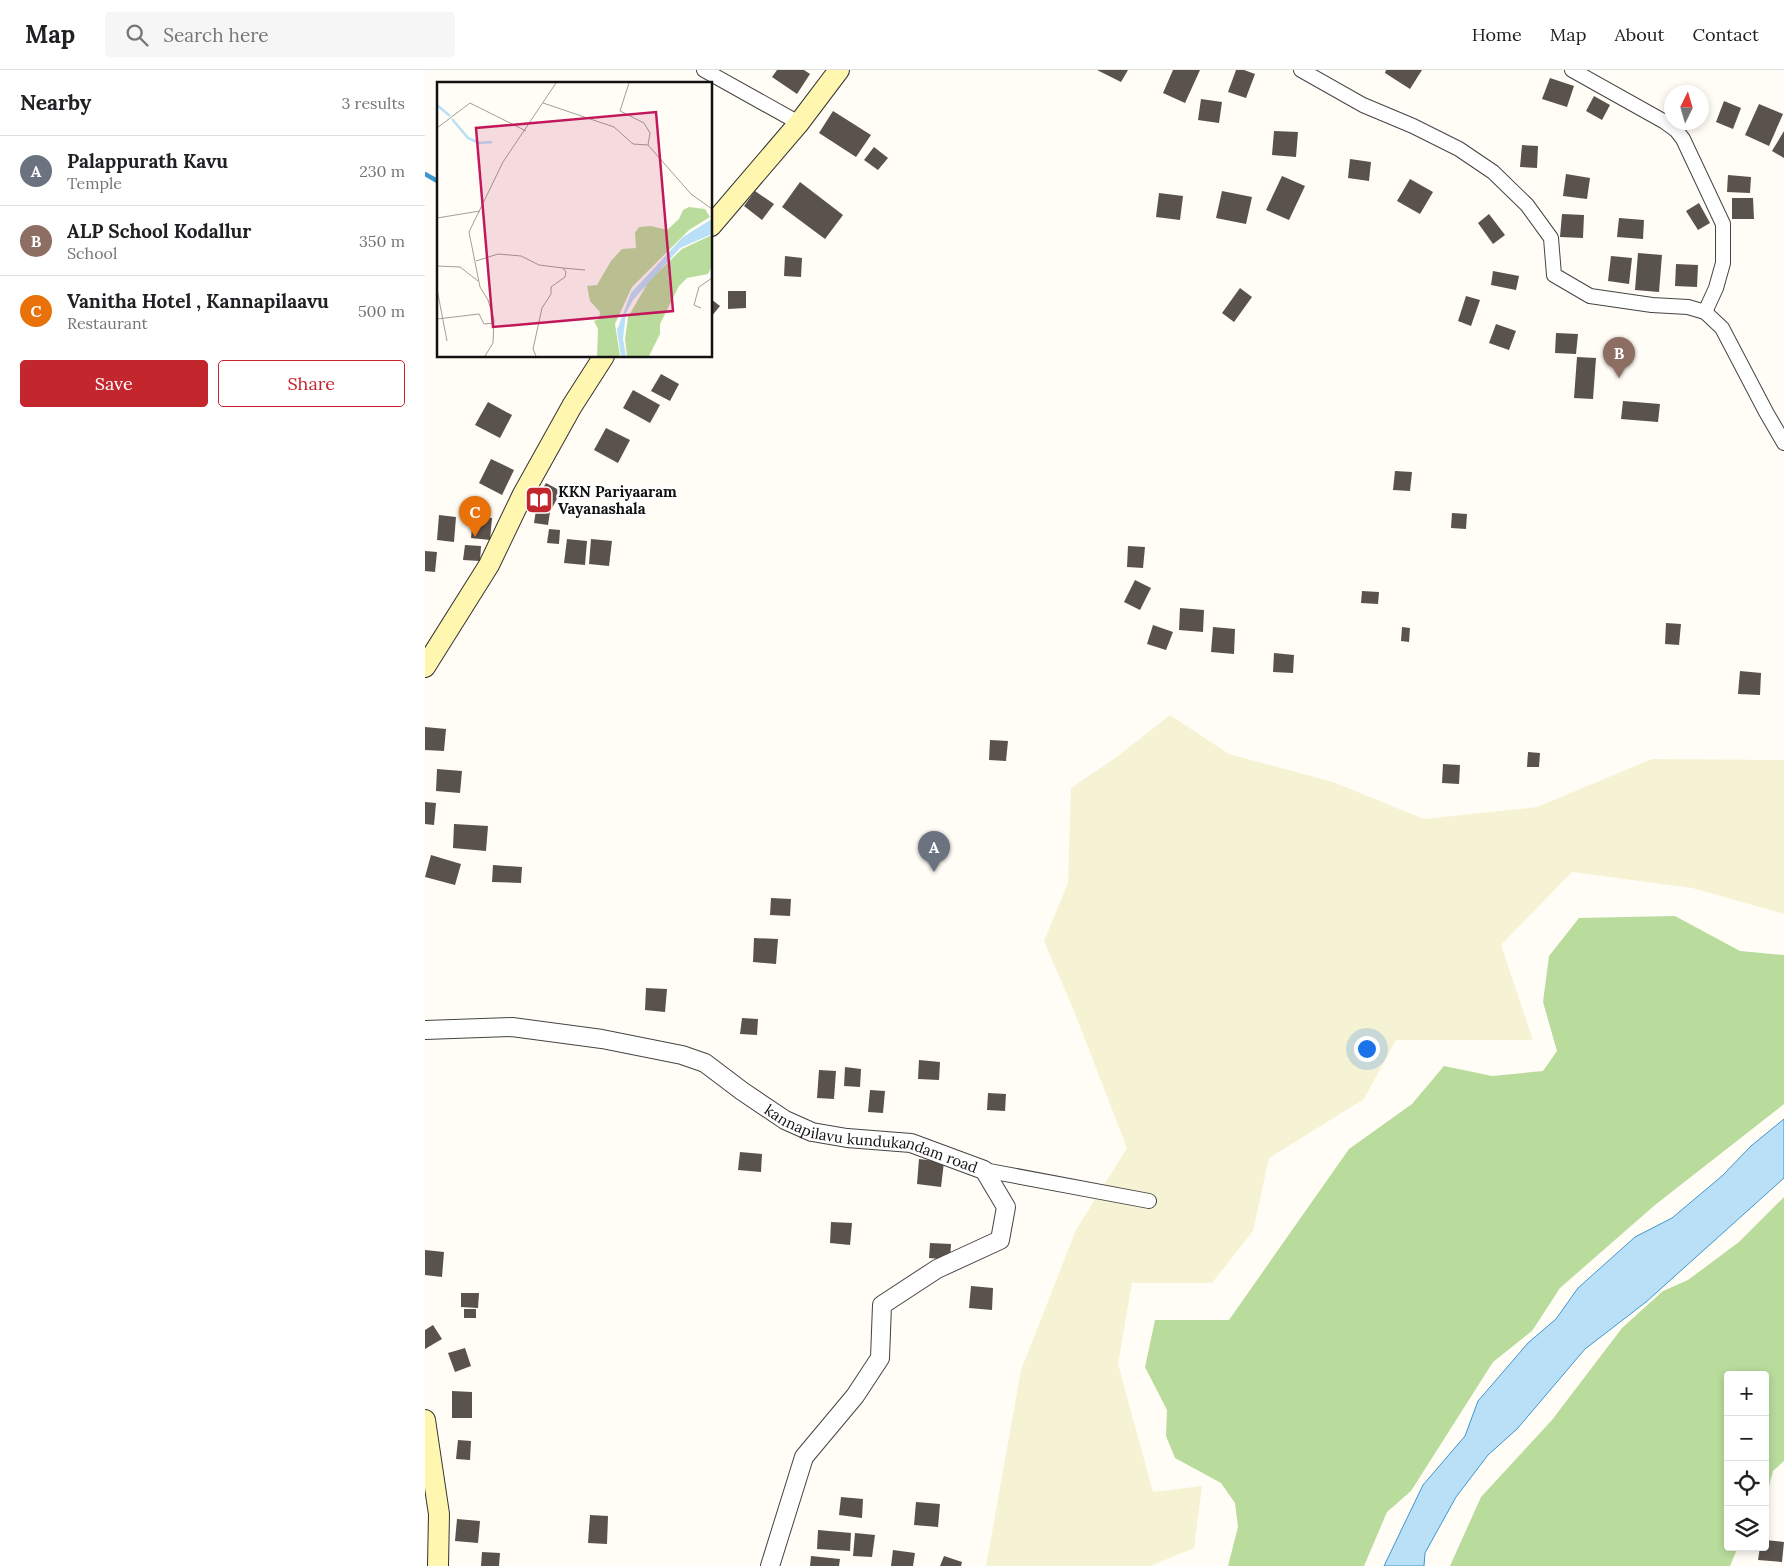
<!DOCTYPE html>
<html lang="en">
<head>
<meta charset="utf-8">
<style>
	body { margin:0; font-family:Lora,serif; background:#f6f6f6; color:#202124 }
	.controls { position:absolute; right:15px; bottom:15px; display:grid; overflow:hidden; border-radius:5px; box-shadow:0 2px 8px #0003 }
	.controls button { width:45px; height:45px; display:grid; place-items:center; padding:0; border:0; border-bottom:1px solid #e0e0e0; background:#fff; color:#202124; font:25px sans-serif }
	.compass { position:absolute; left:1239px; top:15px; width:45px; height:45px; border-radius:50%; background:#fff; box-shadow:0 2px 8px #0003; rotate:5deg }
	.you { position:absolute; left:941px; top:978px; width:18px; height:18px; margin:-12px; border:4px solid #fff; border-radius:50%; background:#1a73e8; box-shadow:0 0 0 8px #1a73e833 }
	.badge { display:grid; place-items:center; width:32px; height:32px; border-radius:50%; background:#c4262e; color:#fff; font-size:16px; font-weight:700 }
	.pin { position:absolute; translate:-50% -41px; filter:drop-shadow(0 1px 2px #0008) }
	.pin::after { content:''; position:absolute; top:26px; width:18px; height:15px; background:inherit; clip-path:polygon(0 0,100% 0,50% 100%) }
	.list { margin:0; padding:0; list-style:none }
	h2 { display:flex; justify-content:space-between; align-items:center; height:65px; margin:0; padding:0 20px; font-size:21px }
	h2 small { font-size:16px; font-weight:400; color:#757577 }
	.list li { display:grid; grid-template-columns:32px 1fr auto; gap:15px; align-items:center; box-sizing:border-box; height:70px; padding:0 20px; border-top:1px solid #e0e0e0 }
	.list b { display:block; font-size:19px; white-space:nowrap }
	.list p { margin:0; font-size:16px; white-space:nowrap; color:#757577 }
	.list em { font-size:16px; font-style:normal; color:#757577 }
	.actions { display:flex; gap:10px; padding:15px 20px }
	.actions a { flex:1; padding:11px 0; border:1px solid #c4262e; border-radius:5px; text-align:center; font-size:18px; color:#c4262e }
	.actions .main { background:#c4262e; color:#fff }
	.icon { flex:none; width:28px; height:28px; fill:none; stroke:currentColor; stroke-width:2; stroke-linecap:round; stroke-linejoin:round }
	.map { position:relative; flex:none; width:1359px; height:1496px; overflow:hidden }
	header { display:flex; align-items:center; gap:30px; box-sizing:border-box; height:70px; padding:0 25px; background:#fff; border-bottom:1px solid #e0e0e0 }
	header strong { font-size:24px }
	nav { display:flex; gap:28px; margin-inline-start:auto; font-size:18px }
	.search { width:350px; height:45px; background:#f6f6f6; display:flex; align-items:center; gap:12px; box-sizing:border-box; padding:0 18px; border-radius:5px; color:#757577; font-size:19px }
	main { display:flex }
	aside { flex:1; background:#fff }
	.map>svg:first-child { display:block }
	.farmland { fill:#f6f3d4 }
	.forest { fill:#b9dc9c }
	.water { fill:#b9e0f7; stroke:#3f96cf }
	.lines { fill:none; stroke-linecap:round; stroke-linejoin:round }
	.stream { stroke:#3f96cf; stroke-width:4.5 }
	.building { fill:#5a524d }
	.minor-casing { stroke:#444; stroke-width:16 }
	.tertiary-casing { stroke:#444; stroke-width:20 }
	.secondary-casing { stroke:#333; stroke-width:22 }
	.minor { stroke:#fff; stroke-width:14 }
	.tertiary { stroke:#fff; stroke-width:18 }
	.secondary { stroke:#fff6b0; stroke-width:20 }
	.labels { text-anchor:middle; dominant-baseline:central; stroke-width:5; stroke-linejoin:round; paint-order:stroke }
	.poi-label { font-size:15px; font-weight:bold; fill:#111; stroke:#fff; text-anchor:start }
	.street-label { font-size:15px; fill:#111; stroke:#fff }
	.inset-river { fill:none; stroke:#b9e0f7; stroke-width:2.5 }
	.inset-road { fill:none; stroke:#a09f9a; stroke-width:1 }
	.view { fill:#c2185b; fill-opacity:0.15; stroke:#c2185b; stroke-width:2.5 }
	.inset-edge { fill:none; stroke:#111; stroke-width:2.5 }
</style>
</head>
<body>
<header>
<strong>Map</strong>
<div class="search"><svg class="icon" aria-label="search" viewBox="0 0 24 24"><circle cx="10" cy="10" r="6"/><path d="M15 15l6 6"/></svg>Search here</div>
<nav><a>Home</a><a>Map</a><a>About</a><a>Contact</a></nav>
</header>
<main>
<aside>
<h2>Nearby<small>3 results</small></h2>
<ul class="list">
<li><span class="badge" style="background:#6b7280">A</span><div><b>Palappurath Kavu</b><p>Temple</p></div><em>230 m</em></li>
<li><span class="badge" style="background:#8d6e63">B</span><div><b>ALP School Kodallur</b><p>School</p></div><em>350 m</em></li>
<li><span class="badge" style="background:#e8710a">C</span><div><b>Vanitha Hotel , Kannapilaavu</b><p>Restaurant</p></div><em>500 m</em></li>
</ul>
<div class="actions"><a class="main">Save</a><a>Share</a></div>
</aside>
<div class="map">
<svg width="1359" height="1496" viewBox="0 0 1359 1496">
	<rect width="100%" height="100%" fill="#fffdf5"/>
	<polygon class="farmland" points="745,645 804,684 908,712 999,749 1112,737 1227,689 1359,690 1359,844 1267,818 1147,802 1076,875 1108,970 971,970 939,1029 844,1088 828,1161 787,1213 707,1213 693,1294 728,1422 777,1416 769,1478 725,1496 561,1496 596,1300 651,1160 702,1078 649,941 619,871 643,813 646,718 693,686"/>
	<g class="forest">
		<polygon points="1250,846 1315,881 1359,885 1359,1034 1230,1135 1135,1218 1107,1261 1068,1292 986,1421 962,1442 939,1496 803,1496 813,1457 810,1433 796,1413 750,1388 741,1366 742,1340 720,1297 730,1250 804,1250 924,1079 987,1034 1019,996 1067,1006 1118,1001 1132,981 1118,932 1124,886 1154,848"/>
		<polygon points="1359,1127 1359,1391 1348,1401 1340,1431 1340,1305 1303,1305 1303,1477 1313,1477 1305,1496 1025,1496 1056,1427 1127,1350 1197,1258 1238,1221 1263,1210 1314,1172"/>
	</g>
	<polygon class="water" points="1359,1049 1359,1108 1221,1232 1160,1279 1092,1359 1063,1385 1031,1427 1000,1483 999,1496 959,1496 998,1415 1040,1366 1053,1331 1103,1273 1131,1249 1153,1218 1210,1167 1247,1148 1297,1106 1326,1076"/>
	<g class="lines">
		<polyline class="stream" points="0,104 14,112"/>
	</g>
	<g class="building">
		<polygon points="352,0 379,0 385,4 372,24 347,7"/>
		<polygon points="672,0 703,0 696,12"/>
		<polygon points="748,0 775,0 760,33 738,23"/>
		<polygon points="811,0 819,0 830,4 821,28 803,22"/>
		<polygon points="961,0 997,0 985,19 960,3"/>
		<polygon points="1125,8 1149,16 1142,37 1117,29"/>
		<polygon points="1169,26 1185,35 1177,50 1161,41"/>
		<polygon points="776,29 797,32 794,53 773,50"/>
		<polygon points="1299,31 1316,38 1308,59 1291,52"/>
		<polygon points="1334,34 1358,44 1344,76 1320,65"/>
		<polygon points="408,41 446,65 431,87 394,63"/>
		<polygon points="849,61 873,62 871,87 847,85"/>
		<polygon points="1359,61 1359,88 1347,81"/>
		<polygon points="1097,75 1113,76 1112,98 1095,97"/>
		<polygon points="449,77 463,88 453,100 439,90"/>
		<polygon points="925,89 946,92 944,111 923,108"/>
		<polygon points="1141,104 1165,108 1162,129 1138,126"/>
		<polygon points="1303,105 1326,107 1325,123 1302,122"/>
		<polygon points="857,106 880,116 864,150 841,140"/>
		<polygon points="985,109 1008,122 995,144 972,131"/>
		<polygon points="375,112 418,145 400,169 357,137"/>
		<polygon points="330,121 349,134 337,150 319,136"/>
		<polygon points="797,121 827,127 821,154 791,148"/>
		<polygon points="734,123 758,126 755,150 731,147"/>
		<polygon points="1307,128 1328,128 1329,149 1307,149"/>
		<polygon points="1274,133 1285,153 1273,160 1261,141"/>
		<polygon points="1064,144 1080,165 1068,174 1053,153"/>
		<polygon points="1137,144 1159,145 1158,168 1135,167"/>
		<polygon points="1194,148 1219,150 1218,169 1192,167"/>
		<polygon points="1213,183 1237,185 1234,222 1210,220"/>
		<polygon points="360,186 377,188 376,207 359,206"/>
		<polygon points="1186,186 1207,188 1204,214 1183,211"/>
		<polygon points="1251,194 1273,195 1272,217 1250,216"/>
		<polygon points="1068,201 1094,206 1091,220 1066,215"/>
		<polygon points="815,218 827,227 809,252 797,243"/>
		<polygon points="303,221 321,221 321,238 303,239"/>
		<polygon points="1041,226 1055,230 1046,256 1033,251"/>
		<polygon points="286,229 295,236 286,247"/>
		<polygon points="1071,254 1091,261 1084,280 1064,273"/>
		<polygon points="1131,263 1153,264 1151,284 1130,283"/>
		<polygon points="1152,287 1171,288 1168,329 1149,328"/>
		<polygon points="236,304 254,314 245,331 226,321"/>
		<polygon points="208,320 235,335 225,353 198,338"/>
		<polygon points="1198,331 1235,334 1233,352 1196,349"/>
		<polygon points="63,332 87,345 75,368 50,355"/>
		<polygon points="181,358 205,370 193,393 169,380"/>
		<polygon points="66,389 89,400 77,425 54,413"/>
		<polygon points="970,401 987,402 985,421 968,420"/>
		<polygon points="121,413 136,421 126,440 110,431"/>
		<polygon points="111,440 125,442 123,455 109,453"/>
		<polygon points="1027,443 1042,444 1041,459 1026,458"/>
		<polygon points="14,445 31,447 29,472 12,470"/>
		<polygon points="48,447 67,448 65,470 46,468"/>
		<polygon points="124,459 135,460 134,474 122,473"/>
		<polygon points="142,469 162,471 160,495 139,493"/>
		<polygon points="166,469 187,471 184,496 164,494"/>
		<polygon points="40,475 56,476 55,491 38,490"/>
		<polygon points="703,476 720,477 718,498 702,497"/>
		<polygon points="0,481 12,482 10,502 0,501"/>
		<polygon points="710,510 726,518 715,540 699,532"/>
		<polygon points="937,521 954,522 953,534 936,533"/>
		<polygon points="755,538 779,540 778,562 754,560"/>
		<polygon points="1241,553 1256,554 1254,575 1240,574"/>
		<polygon points="728,555 748,562 741,580 722,574"/>
		<polygon points="788,557 810,559 809,584 786,582"/>
		<polygon points="977,557 985,558 984,572 976,571"/>
		<polygon points="849,583 869,585 868,603 848,602"/>
		<polygon points="1315,601 1336,603 1335,625 1313,624"/>
		<polygon points="0,657 21,659 19,681 0,680"/>
		<polygon points="565,670 583,671 581,691 564,690"/>
		<polygon points="1103,682 1115,683 1114,697 1102,697"/>
		<polygon points="1018,694 1035,695 1034,714 1017,713"/>
		<polygon points="12,699 37,701 35,723 11,721"/>
		<polygon points="0,732 11,733 9,755 0,754"/>
		<polygon points="29,754 63,756 61,781 28,778"/>
		<polygon points="6,785 36,794 30,815 0,807"/>
		<polygon points="68,795 97,797 96,813 67,812"/>
		<polygon points="346,828 366,829 365,846 345,845"/>
		<polygon points="329,868 353,869 351,894 328,892"/>
		<polygon points="221,918 242,919 240,942 220,940"/>
		<polygon points="317,948 333,949 332,965 315,964"/>
		<polygon points="494,990 515,992 514,1010 493,1009"/>
		<polygon points="420,997 436,999 435,1017 419,1016"/>
		<polygon points="394,1000 411,1001 409,1029 392,1028"/>
		<polygon points="445,1020 460,1021 458,1043 443,1042"/>
		<polygon points="563,1023 581,1024 580,1041 562,1040"/>
		<polygon points="315,1082 337,1084 336,1102 313,1100"/>
		<polygon points="494,1089 519,1092 516,1117 492,1114"/>
		<polygon points="406,1152 427,1153 425,1175 405,1173"/>
		<polygon points="505,1173 526,1174 525,1190 504,1188"/>
		<polygon points="0,1180 19,1182 17,1207 0,1205"/>
		<polygon points="546,1216 568,1218 567,1240 544,1238"/>
		<polygon points="36,1223 54,1223 53,1238 36,1237"/>
		<rect x="39" y="1239" width="12" height="9"/>
		<polygon points="8,1255 17,1269 0,1279 0,1260"/>
		<polygon points="40,1278 46,1296 30,1302 23,1283"/>
		<polygon points="27,1321 47,1322 47,1348 27,1348"/>
		<polygon points="33,1370 46,1371 45,1390 31,1389"/>
		<polygon points="416,1427 438,1429 437,1448 414,1445"/>
		<polygon points="491,1432 515,1434 513,1457 489,1455"/>
		<polygon points="165,1445 183,1446 182,1474 163,1473"/>
		<polygon points="32,1449 55,1451 53,1473 30,1471"/>
		<polygon points="393,1460 426,1463 425,1481 392,1479"/>
		<polygon points="430,1463 450,1465 447,1487 428,1486"/>
		<polygon points="1340,1470 1359,1472 1357,1492 1333,1490 1335,1477 1340,1477"/>
		<polygon points="468,1480 490,1483 488,1496 466,1496"/>
		<polygon points="57,1482 75,1483 74,1496 56,1496"/>
		<polygon points="386,1486 415,1489 414,1496 385,1496"/>
		<polygon points="519,1486 537,1492 536,1496 515,1496"/>
	</g>
	<g class="lines">
		<g class="minor-casing">
			<g id="minor">
				<polyline points="279,0 374,53"/>
				<polyline points="876,0 938,35 988,56 1034,79 1068,102 1102,135 1126,168 1129,205 1165,226 1227,235 1263,237 1280,242 1297,258 1341,342 1359,373"/>
				<polyline points="1147,0 1240,52 1251,60 1258,69 1298,154 1298,193 1291,218 1280,242"/>
				<polyline points="559,1100 724,1131"/>
			</g>
		</g>
		<g class="tertiary-casing">
			<g id="tertiary">
				<path id="s1" d="M0,960L87,957L177,969L257,985L280,993L317,1021L360,1050L387,1062L422,1068L486,1073L559,1100L581,1137L575,1170L512,1199L457,1235L455,1288L430,1326L379,1387L345,1496"/>
			</g>
		</g>
		<g class="secondary-casing">
			<g id="secondary">
				<polyline points="286,156 374,53 414,0"/>
				<polyline points="0,597 64,495 98,424 147,336 179,286"/>
				<polyline points="0,1350 14,1444 13,1496"/>
			</g>
		</g>
		<use href="#minor" class="minor"/>
		<use href="#tertiary" class="tertiary"/>
		<use href="#secondary" class="secondary"/>
	</g>
	<defs>
		<g id="library-square" transform="scale(1.4375)"><rect x="-9" y="-9" width="18" height="18" rx="4" fill="#c4262e" stroke="#fff"/><path d="M-6-4Q-3-5.5-.7-3.5V5Q-3 3-6 4ZM6-4Q3-5.5 .7-3.5V5Q3 3 6 4Z" fill="#fff"/></g>
	</defs>
	<g fill-rule="evenodd">
		<use href="#library-square" x="114" y="430"/>
	</g>
	<g class="labels">
		<g class="poi-label">
			<text x="133" y="421">KKN Pariyaaram<tspan x="133" dy="17">Vayanashala</tspan></text>
		</g>
		<g class="street-label">
			<text stroke="none"><textPath href="#s1" startOffset="471">kannapilavu kundukandam road</textPath></text>
		</g>
	</g>
	<g transform="translate(12 12)">
		<rect width="275" height="275" fill="#fffdf5"/>
		<path d="M252,125L268,127L273,135L252,148L195,205L178,242L183,274H160L161,247L157,239L162,237L163,230L153,219L150,204L160,203L174,179L185,167L199,166L198,151L202,145L214,144L230,148L242,137L246,128ZM275,153V184L271,192L250,196L242,204L223,242V252L212,274H190L188,257L191,235L212,199L245,167Z" fill="#b9dc9c"/>
		<path d="M275,137V152L243,166L196,218L189,231L186,257L189,274H184L180,248L194,211L246,155Z" fill="#b9e0f7"/>
		<path class="inset-river" d="M0,23L13,34M15,37L31,56L42,61L55,60"/>
		<path class="inset-road" d="M192,1L183,29L207,41L213,51L211,63M106,21L177,45L196,62L211,63L254,112L275,127M0,46L33,21L89,49M0,136L43,129M39,179L61,172L84,174L102,183L126,186L129,190L128,195L114,205V212L105,226L96,267L99,274M0,184L23,185L41,199M126,186L148,188M0,207L10,259M264,226L257,223L262,205L275,196M0,237L42,232L47,242L57,241M48,274L56,261L57,238L51,218L43,205L32,150L66,80L119,1"/>
		<path class="view" d="M219,30L236,229L56,245L39,46Z"/>
		<rect width="275" height="275" class="inset-edge"/>
	</g>
</svg>
<div class="controls">
<button>+</button>
<button>−</button>
<button><svg class="icon" aria-label="locate" viewBox="0 0 24 24"><circle cx="12" cy="12" r="6"/><path d="M12 2v4M12 18v4M2 12h4M18 12h4"/></svg></button>
<button><svg class="icon" aria-label="layers" viewBox="0 0 24 24"><path d="M12 4l9 5-9 5-9-5zM3 14l9 5 9-5"/></svg></button>
</div>
<svg class="compass" viewBox="-18 -18 36 36"><path d="M0-13l5 13h-10z" fill="#e53935"/><path d="M0 13l5-13h-10z" fill="#757577"/></svg>
<div class="you"></div>
<div class="pin badge" style="left:509px;top:802px;background:#6b7280">A</div>
<div class="pin badge" style="left:1194px;top:308px;background:#8d6e63">B</div>
<div class="pin badge" style="left:50px;top:467px;background:#e8710a">C</div>
</div>
</main>
</body>
</html>
